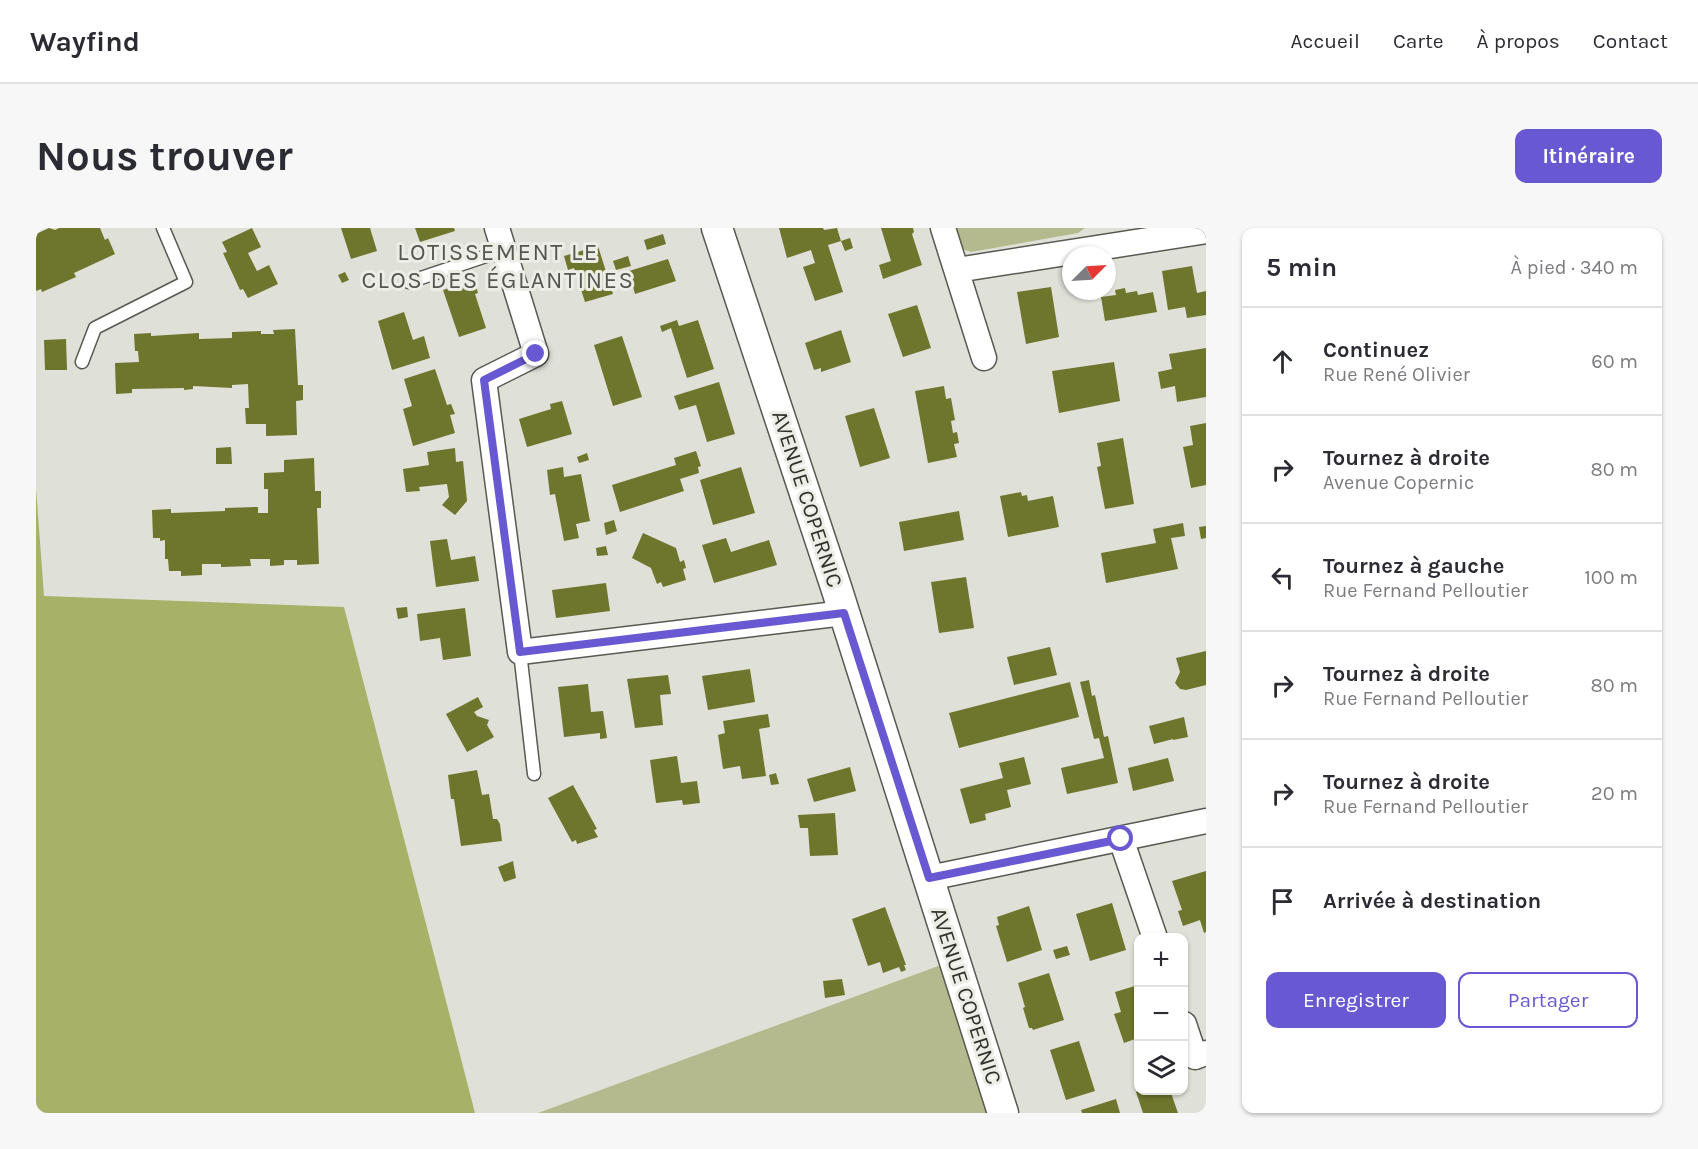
<!DOCTYPE html>
<html lang="fr">
<head>
<meta charset="utf-8">
<style>
	body { margin:0; font-family:Karla,sans-serif; background:#f7f7f7; color:#2b2b33 }
	.controls { position:absolute; right:18px; bottom:18px; display:grid; overflow:hidden; border-radius:12px; box-shadow:0 2px 4px #0004 }
	.controls button { width:54px; height:54px; display:grid; place-items:center; padding:0; border:0; border-bottom:2px solid #e1e1e2; background:#fff; color:#2b2b33; font:30px sans-serif }
	.compass { position:absolute; left:1026px; top:18px; width:54px; height:54px; border-radius:50%; background:#fff; box-shadow:0 2px 4px #0004; rotate:66deg }
	.stop { position:absolute; width:18px; height:18px; margin:-14px; border:4px solid #6859d3; border-radius:50%; background:#fff }
	.stop.end { background:#6859d3; border-color:#fff; box-shadow:0 2px 6px #0008 }
	.list { margin:0; padding:0; list-style:none }
	h2 { display:flex; justify-content:space-between; align-items:center; height:78px; margin:0; padding:0 24px; font-size:26px }
	h2 small { font-size:20px; font-weight:400; color:#7c7c81 }
	.list li { display:grid; grid-template-columns:39px 1fr auto; gap:18px; align-items:center; box-sizing:border-box; height:108px; padding:0 24px; border-top:2px solid #e1e1e2 }
	.list b { display:block; font-size:22px; white-space:nowrap }
	.list p { margin:0; font-size:20px; white-space:nowrap; color:#7c7c81 }
	.list em { font-size:20px; font-style:normal; color:#7c7c81 }
	.actions { display:flex; gap:12px; padding:18px 24px }
	.actions a { flex:1; padding:14px 0; border:2px solid #6859d3; border-radius:12px; text-align:center; font-size:21px; color:#6859d3 }
	.actions .main { background:#6859d3; color:#fff }
	.icon { flex:none; width:33px; height:33px; fill:none; stroke:currentColor; stroke-width:2; stroke-linecap:round; stroke-linejoin:round }
	.map { position:relative; flex:none; width:1170px; height:885px; overflow:hidden; border-radius:12px }
	header { display:flex; align-items:center; gap:36px; box-sizing:border-box; height:84px; padding:0 30px; background:#fff; border-bottom:2px solid #e1e1e2 }
	header strong { font-size:28px }
	nav { display:flex; gap:33px; margin-inline-start:auto; font-size:21px }
	.intro { display:flex; align-items:center; justify-content:space-between; box-sizing:border-box; height:144px; padding:0 36px }
	h1 { margin:0; font-size:42px }
	.button { padding:15px 27px; border-radius:12px; background:#6859d3; color:#fff; font-size:21px; font-weight:700 }
	main { display:flex; gap:36px; padding:0 36px }
	aside { flex:1; background:#fff; border-radius:12px; box-shadow:0 2px 4px #0004 }
	.map>svg:first-child { display:block }
	.green { fill:#b4ba8d }
	.forest { fill:#a8b168 }
	.building { fill:#6e752c }
	.lines { fill:none; stroke-linecap:round; stroke-linejoin:round }
	.service-casing { stroke:#585951; stroke-width:15 }
	.minor-casing { stroke:#585951; stroke-width:27 }
	.tertiary-casing { stroke:#585951; stroke-width:33 }
	.service { stroke:#fff; stroke-width:12 }
	.minor { stroke:#fff; stroke-width:24 }
	.tertiary { stroke:#fff; stroke-width:30 }
	.route { stroke:#6859d3; stroke-width:8 }
	.labels { text-anchor:middle; dominant-baseline:central; stroke-width:6; stroke-linejoin:round; paint-order:stroke }
	.street-label { font-size:22px; fill:#30312d; stroke:#eceee5 }
	.neighbourhood-label { font-size:24px; letter-spacing:1.5px; fill:#55564f; stroke:#eceee5 }
</style>
</head>
<body>
<header>
<strong>Wayfind</strong>
<nav><a>Accueil</a><a>Carte</a><a>À propos</a><a>Contact</a></nav>
</header>
<div class="intro"><h1>Nous trouver</h1><a class="button">Itinéraire</a></div>
<main>
<div class="map">
<svg width="1170" height="885" viewBox="0 0 1170 885">
	<rect width="100%" height="100%" fill="#dfe1d8"/>
	<g class="green">
		<polygon points="915,0 1049,0 1042,5 935,24 926,21"/>
		<polygon points="905,737 950,885 502,885"/>
	</g>
	<polygon class="forest" points="0,260 8,368 308,379 439,885 0,885"/>
	<g class="building">
		<polygon points="13,0 19,2 23,0 64,0 69,12 72,10 79,26 38,45 40,49 6,64 5,61 0,63 0,6"/>
		<polygon points="216,0 225,19 212,25 221,43 233,37 242,56 212,70 207,61 204,62 187,25 191,24 186,14"/>
		<polygon points="305,0 334,0 341,23 315,31"/>
		<polygon points="379,0 418,0 419,3 384,14"/>
		<polygon points="743,0 787,0 788,2 801,0 805,13 792,17 807,64 779,73 767,39 779,35 775,22 751,30"/>
		<polygon points="845,0 877,0 878,4 876,6 886,37 847,51 843,37 855,33"/>
		<polygon points="627,6 630,16 611,22 608,12"/>
		<polygon points="814,10 817,20 809,23 805,13"/>
		<polygon points="562,18 577,66 549,74 538,40 532,42 528,28"/>
		<polygon points="592,28 595,38 580,42 577,33"/>
		<polygon points="632,31 640,53 599,66 593,43"/>
		<polygon points="1156,38 1161,65 1170,63 1170,87 1151,90 1149,79 1132,82 1126,43"/>
		<polygon points="309,44 313,52 306,55 302,47"/>
		<polygon points="438,52 442,65 439,66 450,100 423,109 407,62"/>
		<polygon points="1015,59 1023,109 990,116 981,64"/>
		<polygon points="1089,60 1090,65 1101,63 1102,67 1117,64 1121,84 1069,93 1065,69 1080,67 1079,62"/>
		<polygon points="881,77 895,120 867,129 852,86"/>
		<polygon points="368,84 377,112 388,108 394,130 356,142 342,93"/>
		<polygon points="641,92 643,98 662,92 678,141 651,150 635,100 626,104 624,98"/>
		<polygon points="259,101 262,157 267,157 267,172 260,173 261,207 230,208 230,196 210,196 209,180 213,180 212,156 196,157 196,160 157,158 157,161 148,162 148,160 96,161 96,165 80,166 79,135 103,134 102,123 99,123 98,106 115,105 115,108 163,105 163,111 196,110 196,104 225,103 225,106 238,106 237,102"/>
		<polygon points="805,102 815,134 785,144 785,140 778,142 769,115"/>
		<polygon points="586,108 606,169 577,178 558,117"/>
		<polygon points="30,111 31,142 9,142 8,112"/>
		<polygon points="1170,120 1170,169 1141,174 1139,158 1125,161 1122,144 1136,141 1133,126"/>
		<polygon points="1078,134 1084,173 1023,185 1016,143"/>
		<polygon points="399,141 411,177 415,176 419,186 414,187 419,205 377,218 367,181 376,178 368,151"/>
		<polygon points="683,154 699,206 671,214 660,177 643,182 638,168"/>
		<polygon points="908,158 910,171 915,170 919,192 915,193 917,205 921,204 923,215 918,216 921,229 892,235 879,163"/>
		<polygon points="526,173 536,206 491,219 483,191 515,181 514,176"/>
		<polygon points="838,180 854,230 824,239 809,188"/>
		<polygon points="1170,195 1170,257 1155,260 1147,219 1157,217 1154,198"/>
		<polygon points="1087,210 1098,276 1069,281 1061,239 1065,238 1061,215"/>
		<polygon points="195,219 196,236 180,236 180,220"/>
		<polygon points="419,220 420,234 427,233 431,273 419,287 406,277 413,269 411,256 383,259 384,263 370,264 367,241 393,237 391,224"/>
		<polygon points="660,223 665,238 662,239 663,245 644,251 648,263 584,284 576,257 640,237 638,230"/>
		<polygon points="551,225 553,232 543,235 541,229"/>
		<polygon points="278,230 279,263 285,263 285,280 281,280 283,336 261,337 261,332 248,332 248,337 234,338 234,331 214,331 215,338 185,339 185,336 166,336 166,347 145,348 145,343 133,343 132,331 129,331 129,312 124,313 124,310 117,310 116,282 135,281 135,285 189,283 189,280 222,279 222,285 232,285 232,261 228,261 228,245 248,244 248,232"/>
		<polygon points="527,239 528,249 545,246 554,293 540,296 543,310 528,313 519,266 514,267 511,242"/>
		<polygon points="705,239 719,285 677,297 664,252"/>
		<polygon points="985,264 986,268 991,267 992,273 1017,268 1023,299 972,309 964,268"/>
		<polygon points="923,283 928,312 868,323 863,294"/>
		<polygon points="578,292 581,303 570,307 568,295"/>
		<polygon points="1147,295 1149,308 1135,310 1142,341 1070,355 1065,325 1120,315 1117,301"/>
		<polygon points="1170,298 1170,310 1165,311 1163,299"/>
		<polygon points="607,305 640,320 644,334 648,332 650,340 647,341 650,352 627,359 625,354 621,356 615,340 596,330"/>
		<polygon points="690,310 695,324 733,312 741,337 678,355 666,317"/>
		<polygon points="411,311 415,332 439,328 443,353 400,359 394,313"/>
		<polygon points="570,318 572,327 561,328 560,320"/>
		<polygon points="930,349 938,400 903,405 895,354"/>
		<polygon points="570,355 574,383 520,390 516,362"/>
		<polygon points="371,379 372,389 362,391 360,380"/>
		<polygon points="429,380 435,428 407,432 404,410 384,413 381,386"/>
		<polygon points="1014,419 1021,447 978,457 971,429"/>
		<polygon points="1170,423 1170,457 1150,462 1144,461 1139,455 1144,444 1140,430"/>
		<polygon points="714,441 719,474 672,482 666,448"/>
		<polygon points="632,447 635,466 624,467 627,497 599,500 591,451"/>
		<polygon points="1053,452 1056,468 1059,467 1068,509 1072,508 1082,555 1031,566 1025,540 1068,530 1063,510 1058,511 1044,454"/>
		<polygon points="1034,454 1043,489 923,520 913,485"/>
		<polygon points="552,456 555,484 567,483 571,510 564,511 564,505 528,509 522,459"/>
		<polygon points="442,469 447,479 438,484 441,488 453,492 451,497 458,509 431,524 410,486"/>
		<polygon points="732,486 734,499 723,501 730,548 706,551 704,538 687,541 682,507 689,505 687,493"/>
		<polygon points="1148,489 1152,509 1137,512 1137,511 1118,516 1113,498"/>
		<polygon points="641,528 645,555 661,553 664,575 647,577 646,572 620,575 614,532"/>
		<polygon points="988,529 995,556 971,562 975,579 949,586 950,592 934,596 924,561 967,550 963,535"/>
		<polygon points="1132,530 1138,553 1097,563 1092,540"/>
		<polygon points="814,539 820,563 778,574 771,551"/>
		<polygon points="441,542 446,567 453,566 457,591 461,591 464,596 466,613 425,618 418,571 415,571 412,547"/>
		<polygon points="740,545 743,556 735,557 733,547"/>
		<polygon points="537,557 561,601 558,602 562,609 541,616 540,612 536,614 512,570"/>
		<polygon points="799,585 802,627 774,628 772,600 764,600 762,587"/>
		<polygon points="477,633 480,650 468,654 462,639"/>
		<polygon points="1170,643 1170,704 1168,705 1164,692 1147,698 1142,683 1146,682 1136,653"/>
		<polygon points="1076,675 1090,722 1054,733 1040,686"/>
		<polygon points="993,678 1006,722 971,734 960,698 963,697 961,689"/>
		<polygon points="849,679 870,737 868,737 870,742 865,744 863,739 847,745 844,734 832,738 816,691"/>
		<polygon points="1031,718 1034,727 1020,731 1017,722"/>
		<polygon points="1013,745 1028,792 997,802 996,800 993,800 987,780 989,779 982,755"/>
		<polygon points="806,751 809,767 789,770 787,753"/>
		<polygon points="1102,757 1102,810 1088,815 1078,786 1085,784 1079,764"/>
		<polygon points="1043,813 1059,863 1030,872 1014,822"/>
		<polygon points="1104,862 1134,862 1142,885 1107,885 1100,864"/>
		<polygon points="1080,871 1084,885 1046,885 1045,882"/>
	</g>
	<g class="lines">
		<g class="service-casing">
			<g id="service">
				<polyline points="373,54 468,22"/>
				<polyline points="46,134 59,100 150,54 127,0"/>
				<polyline points="484,424 498,546"/>
			</g>
		</g>
		<g class="minor-casing">
			<g id="minor">
				<polyline points="461,0 500,126 448,152 484,424 808,385"/>
				<polyline points="907,0 948,130"/>
				<polyline points="921,42 1170,3"/>
				<polyline points="1085,611 1119,710"/>
				<polyline points="893,650 1170,593"/>
				<polyline points="1148,796 1159,829 1170,825"/>
			</g>
		</g>
		<g class="tertiary-casing">
			<polyline id="tertiary" points="681,0 800,359 967,885"/>
		</g>
		<use href="#service" class="service"/>
		<use href="#minor" class="minor"/>
		<use href="#tertiary" class="tertiary"/>
	</g>
	<g class="lines">
		<polyline class="route" points="500,126 448,152 484,424 808,385 893,650 1085,611"/>
	</g>
	<g class="labels">
		<g class="street-label">
			<text transform="translate(771 271) rotate(72)">AVENUE COPERNIC</text>
			<text transform="translate(930 768) rotate(72)">AVENUE COPERNIC</text>
		</g>
		<g class="neighbourhood-label">
			<text x="462" y="24">LOTISSEMENT LE<tspan x="462" dy="28">CLOS DES ÉGLANTINES</tspan></text>
		</g>
	</g>
</svg>
<div class="controls">
<button>+</button>
<button>−</button>
<button><svg class="icon" aria-label="layers" viewBox="0 0 24 24"><path d="M12 4l9 5-9 5-9-5zM3 14l9 5 9-5"/></svg></button>
</div>
<svg class="compass" viewBox="-18 -18 36 36"><path d="M0-13l5 13h-10z" fill="#e53935"/><path d="M0 13l5-13h-10z" fill="#7c7c81"/></svg>
<div class="stop" style="left:1085px;top:611px"></div>
<div class="stop end" style="left:500px;top:126px"></div>
</div>
<aside>
<h2>5 min<small>À pied · 340 m</small></h2>
<ul class="list">
<li><svg class="icon" aria-label="ahead" viewBox="0 0 24 24"><path d="M12 20V5M6 11l6-6 6 6"/></svg><div><b>Continuez</b><p>Rue René Olivier</p></div><em>60 m</em></li>
<li><svg class="icon" aria-label="right" viewBox="0 0 24 24"><path d="M7 20v-9h11M14 6l5 5-5 5"/></svg><div><b>Tournez à droite</b><p>Avenue Copernic</p></div><em>80 m</em></li>
<li><svg class="icon" aria-label="left" viewBox="0 0 24 24"><path d="M17 20v-9H6M10 6l-5 5 5 5"/></svg><div><b>Tournez à gauche</b><p>Rue Fernand Pelloutier</p></div><em>100 m</em></li>
<li><svg class="icon" aria-label="right" viewBox="0 0 24 24"><path d="M7 20v-9h11M14 6l5 5-5 5"/></svg><div><b>Tournez à droite</b><p>Rue Fernand Pelloutier</p></div><em>80 m</em></li>
<li><svg class="icon" aria-label="right" viewBox="0 0 24 24"><path d="M7 20v-9h11M14 6l5 5-5 5"/></svg><div><b>Tournez à droite</b><p>Rue Fernand Pelloutier</p></div><em>20 m</em></li>
<li><svg class="icon" aria-label="arrive" viewBox="0 0 24 24"><path d="M6 21V4h12l-3 4 3 4H6"/></svg><div><b>Arrivée à destination</b></div></li>
</ul>
<div class="actions"><a class="main">Enregistrer</a><a>Partager</a></div>
</aside>
</main>
</body>
</html>
